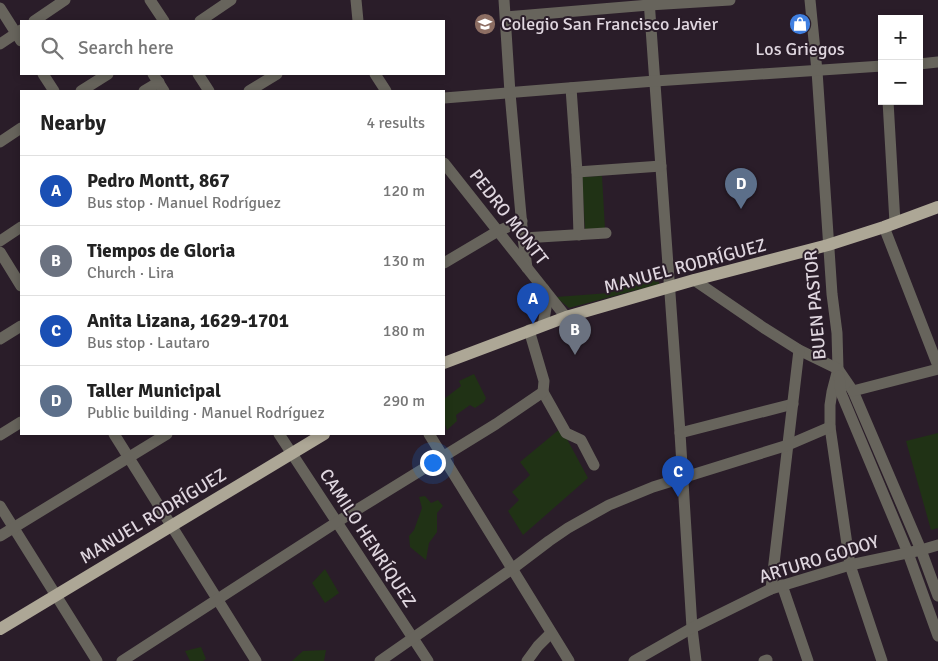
<!DOCTYPE html>
<html lang="en">
<head>
<meta charset="utf-8">
<style>
	body { margin:0; font-family:Signika,sans-serif; background:#f2f2f2; color:#222 }
	.controls { position:absolute; right:15px; top:15px; display:grid; overflow:hidden; border-radius:0px; box-shadow:0 2px 8px #0003 }
	.controls button { width:45px; height:45px; display:grid; place-items:center; padding:0; border:0; border-bottom:1px solid #e0e0e0; background:#fff; color:#222; font:25px sans-serif }
	.you { position:absolute; left:432px; top:462px; width:18px; height:18px; margin:-12px; border:4px solid #fff; border-radius:50%; background:#1a73e8; box-shadow:0 0 0 8px #1a73e833 }
	.badge { display:grid; place-items:center; width:32px; height:32px; border-radius:50%; background:#111827; color:#fff; font-size:16px; font-weight:700 }
	.pin { position:absolute; translate:-50% -41px; filter:drop-shadow(0 1px 2px #0008) }
	.pin::after { content:''; position:absolute; top:26px; width:18px; height:15px; background:inherit; clip-path:polygon(0 0,100% 0,50% 100%) }
	.list { margin:0; padding:0; list-style:none }
	h2 { display:flex; justify-content:space-between; align-items:center; height:65px; margin:0; padding:0 20px; font-size:21px }
	h2 small { font-size:16px; font-weight:400; color:#767676 }
	.list li { display:grid; grid-template-columns:32px 1fr auto; gap:15px; align-items:center; box-sizing:border-box; height:70px; padding:0 20px; border-top:1px solid #e0e0e0 }
	.list b { display:block; font-size:19px; white-space:nowrap }
	.list p { margin:0; font-size:16px; white-space:nowrap; color:#767676 }
	.list em { font-size:16px; font-style:normal; color:#767676 }
	.icon { flex:none; width:28px; height:28px; fill:none; stroke:currentColor; stroke-width:2; stroke-linecap:round; stroke-linejoin:round }
	.map { position:relative; flex:none; width:938px; height:661px; overflow:hidden }
	.search { position:absolute; background:#fff; box-shadow:0 2px 8px #0003; left:20px; top:20px; width:425px; height:55px; display:flex; align-items:center; gap:12px; box-sizing:border-box; padding:0 18px; border-radius:0px; color:#767676; font-size:19px }
	.panel { position:absolute; background:#fff; box-shadow:0 2px 8px #0003; left:20px; top:90px; width:425px; height:345px; border-radius:0px }
	.map>svg:first-child { display:block }
	.green { fill:#203215 }
	.lines { fill:none; stroke-linecap:round; stroke-linejoin:round }
	.minor { stroke:#67645c; stroke-width:11 }
	.major { stroke:#ada796; stroke-width:12 }
	.labels { text-anchor:middle; dominant-baseline:central; stroke-width:4; stroke-linejoin:round; paint-order:stroke }
	.poi-label { font-size:18px; fill:#dfd6df; stroke:#2a1d29; text-anchor:start }
	.street-label { font-size:18px; fill:#dfd6df; stroke:#2a1d29 }
</style>
</head>
<body>
<div class="map">
<svg width="938" height="661" viewBox="0 0 938 661">
	<rect width="100%" height="100%" fill="#2a1d29"/>
	<g class="green">
		<polygon points="602,176 605,229 585,230 582,177"/>
		<polygon points="658,278 659,284 569,308 556,297 609,293 609,281"/>
		<polygon points="474,374 486,398 484,402 475,408 470,405 456,415 457,421 447,430 444,422 444,399 461,386 459,381"/>
		<polygon points="561,428 588,478 523,535 508,511 519,500 512,492 530,475 520,462"/>
		<polygon points="938,433 938,528 931,530 906,441"/>
		<polygon points="425,496 431,503 438,500 443,506 437,513 437,532 429,543 426,560 410,547 409,536 414,530 422,508 419,497"/>
		<polygon points="325,569 339,593 325,603 312,583"/>
		<polygon points="201,647 206,659 203,661 190,661 185,651"/>
		<polygon points="326,650 324,661 292,661 303,651"/>
	</g>
	<g class="lines">
		<g class="minor">
			<polyline points="150,0 164,21"/>
			<polyline points="356,0 358,21"/>
			<polyline points="504,0 510,93 523,238 527,268"/>
			<polyline points="649,0 680,433 692,628 696,661"/>
			<polyline points="810,0 817,71 832,294 837,333 838,369 832,392 830,405 830,427 850,565 882,661"/>
			<polyline points="0,8 21,41"/>
			<polyline points="506,17 649,5 730,0"/>
			<polyline points="34,21 65,0"/>
			<polyline points="200,21 231,0"/>
			<polyline points="0,44 21,30"/>
			<polyline points="919,64 938,62"/>
			<polyline points="43,74 54,91"/>
			<polyline points="153,74 164,91"/>
			<polyline points="198,74 209,91"/>
			<polyline points="375,74 386,91"/>
			<polyline points="571,88 577,172 579,235"/>
			<polyline points="81,91 108,74"/>
			<polyline points="144,91 159,82"/>
			<polyline points="249,91 277,74"/>
			<polyline points="444,98 655,81 882,66"/>
			<polyline points="888,101 895,223"/>
			<polyline points="0,142 21,128"/>
			<polyline points="444,163 566,317"/>
			<polyline points="577,172 661,166"/>
			<polyline points="884,227 938,366"/>
			<polyline points="523,238 606,233"/>
			<polyline points="0,241 21,227"/>
			<polyline points="0,252 21,286"/>
			<polyline points="444,263 498,231 522,221"/>
			<polyline points="694,280 764,328 799,350 838,369 853,391 921,550 938,596"/>
			<polyline points="543,325 546,308 544,289"/>
			<polyline points="0,339 21,326"/>
			<polyline points="839,376 841,393 908,553 938,636"/>
			<polyline points="853,391 938,369"/>
			<polyline points="543,392 566,433 581,440 594,465"/>
			<polyline points="680,433 793,404"/>
			<polyline points="114,434 256,661"/>
			<polyline points="279,434 428,661"/>
			<polyline points="429,434 569,661"/>
			<polyline points="0,435 21,422"/>
			<polyline points="0,506 97,661"/>
			<polyline points="0,536 167,434"/>
			<polyline points="782,585 808,661"/>
			<polyline points="771,589 799,350"/>
			<polyline points="122,661 337,522 496,424 543,392 544,381 529,330"/>
			<polyline points="380,661 512,569 549,541 568,528 609,505 653,487 788,445 830,427"/>
			<polyline points="527,661 538,646 551,633"/>
			<polyline points="634,661 692,628 771,589 850,565 921,550 938,545"/>
			<polyline points="764,661 767,660"/>
		</g>
		<g class="major">
			<polyline points="444,363 566,317 694,280 828,245 884,227 938,207"/>
			<polyline points="0,629 324,434"/>
		</g>
	</g>
	<defs>
		<g id="school-disc" transform="scale(1.125)"><circle r="9.5" fill="#8d6e63" stroke="#2a1d29"/><path d="M0-5L7-2L0 1L-7-2ZM-4 1L0 2.5L4 1V4Q0 6-4 4Z" fill="#fff"/></g>
		<g id="shop-disc" transform="scale(1.125)"><circle r="9.5" fill="#3f7fe0" stroke="#2a1d29"/><path d="M-5-2.5h2.3a2.7 3.5 0 0 1 5.4 0H5L5.5 6h-11ZM-1.5-2.5h3a1.5 2.3 0 0 0-3 0Z" fill="#fff"/></g>
	</defs>
	<g fill-rule="evenodd">
		<use href="#school-disc" x="485" y="24"/>
		<use href="#shop-disc" x="800" y="24"/>
	</g>
	<g class="labels">
		<g class="poi-label">
			<text x="501" y="24">Colegio San Francisco Javier</text>
			<text x="800" y="49" text-anchor="middle">Los Griegos</text>
		</g>
		<g class="street-label">
			<text transform="translate(509 217) rotate(52)">PEDRO MONTT</text>
			<text transform="translate(685 266) rotate(-15)">MANUEL RODRÍGUEZ</text>
			<text transform="translate(815 305) rotate(-95)">BUEN PASTOR</text>
			<text transform="translate(153 516) rotate(-31)">MANUEL RODRÍGUEZ</text>
			<text transform="translate(368 538) rotate(57)">CAMILO HENRÍQUEZ</text>
			<text transform="translate(819 559) rotate(-17)">ARTURO GODOY</text>
		</g>
	</g>
</svg>
<div class="controls">
<button>+</button>
<button>−</button>
</div>
<div class="you"></div>
<div class="pin badge" style="left:533px;top:324px;background:#1a4fb4">A</div>
<div class="pin badge" style="left:575px;top:355px;background:#6b7280">B</div>
<div class="pin badge" style="left:678px;top:497px;background:#1a4fb4">C</div>
<div class="pin badge" style="left:741px;top:209px;background:#5c6f8a">D</div>
<div class="search"><svg class="icon" aria-label="search" viewBox="0 0 24 24"><circle cx="10" cy="10" r="6"/><path d="M15 15l6 6"/></svg>Search here</div>
<section class="panel">
<h2>Nearby<small>4 results</small></h2>
<ul class="list">
<li><span class="badge" style="background:#1a4fb4">A</span><div><b>Pedro Montt, 867</b><p>Bus stop · Manuel Rodríguez</p></div><em>120 m</em></li>
<li><span class="badge" style="background:#6b7280">B</span><div><b>Tiempos de Gloria</b><p>Church · Lira</p></div><em>130 m</em></li>
<li><span class="badge" style="background:#1a4fb4">C</span><div><b>Anita Lizana, 1629-1701</b><p>Bus stop · Lautaro</p></div><em>180 m</em></li>
<li><span class="badge" style="background:#5c6f8a">D</span><div><b>Taller Municipal</b><p>Public building · Manuel Rodríguez</p></div><em>290 m</em></li>
</ul>
</section>
</div>
</body>
</html>
